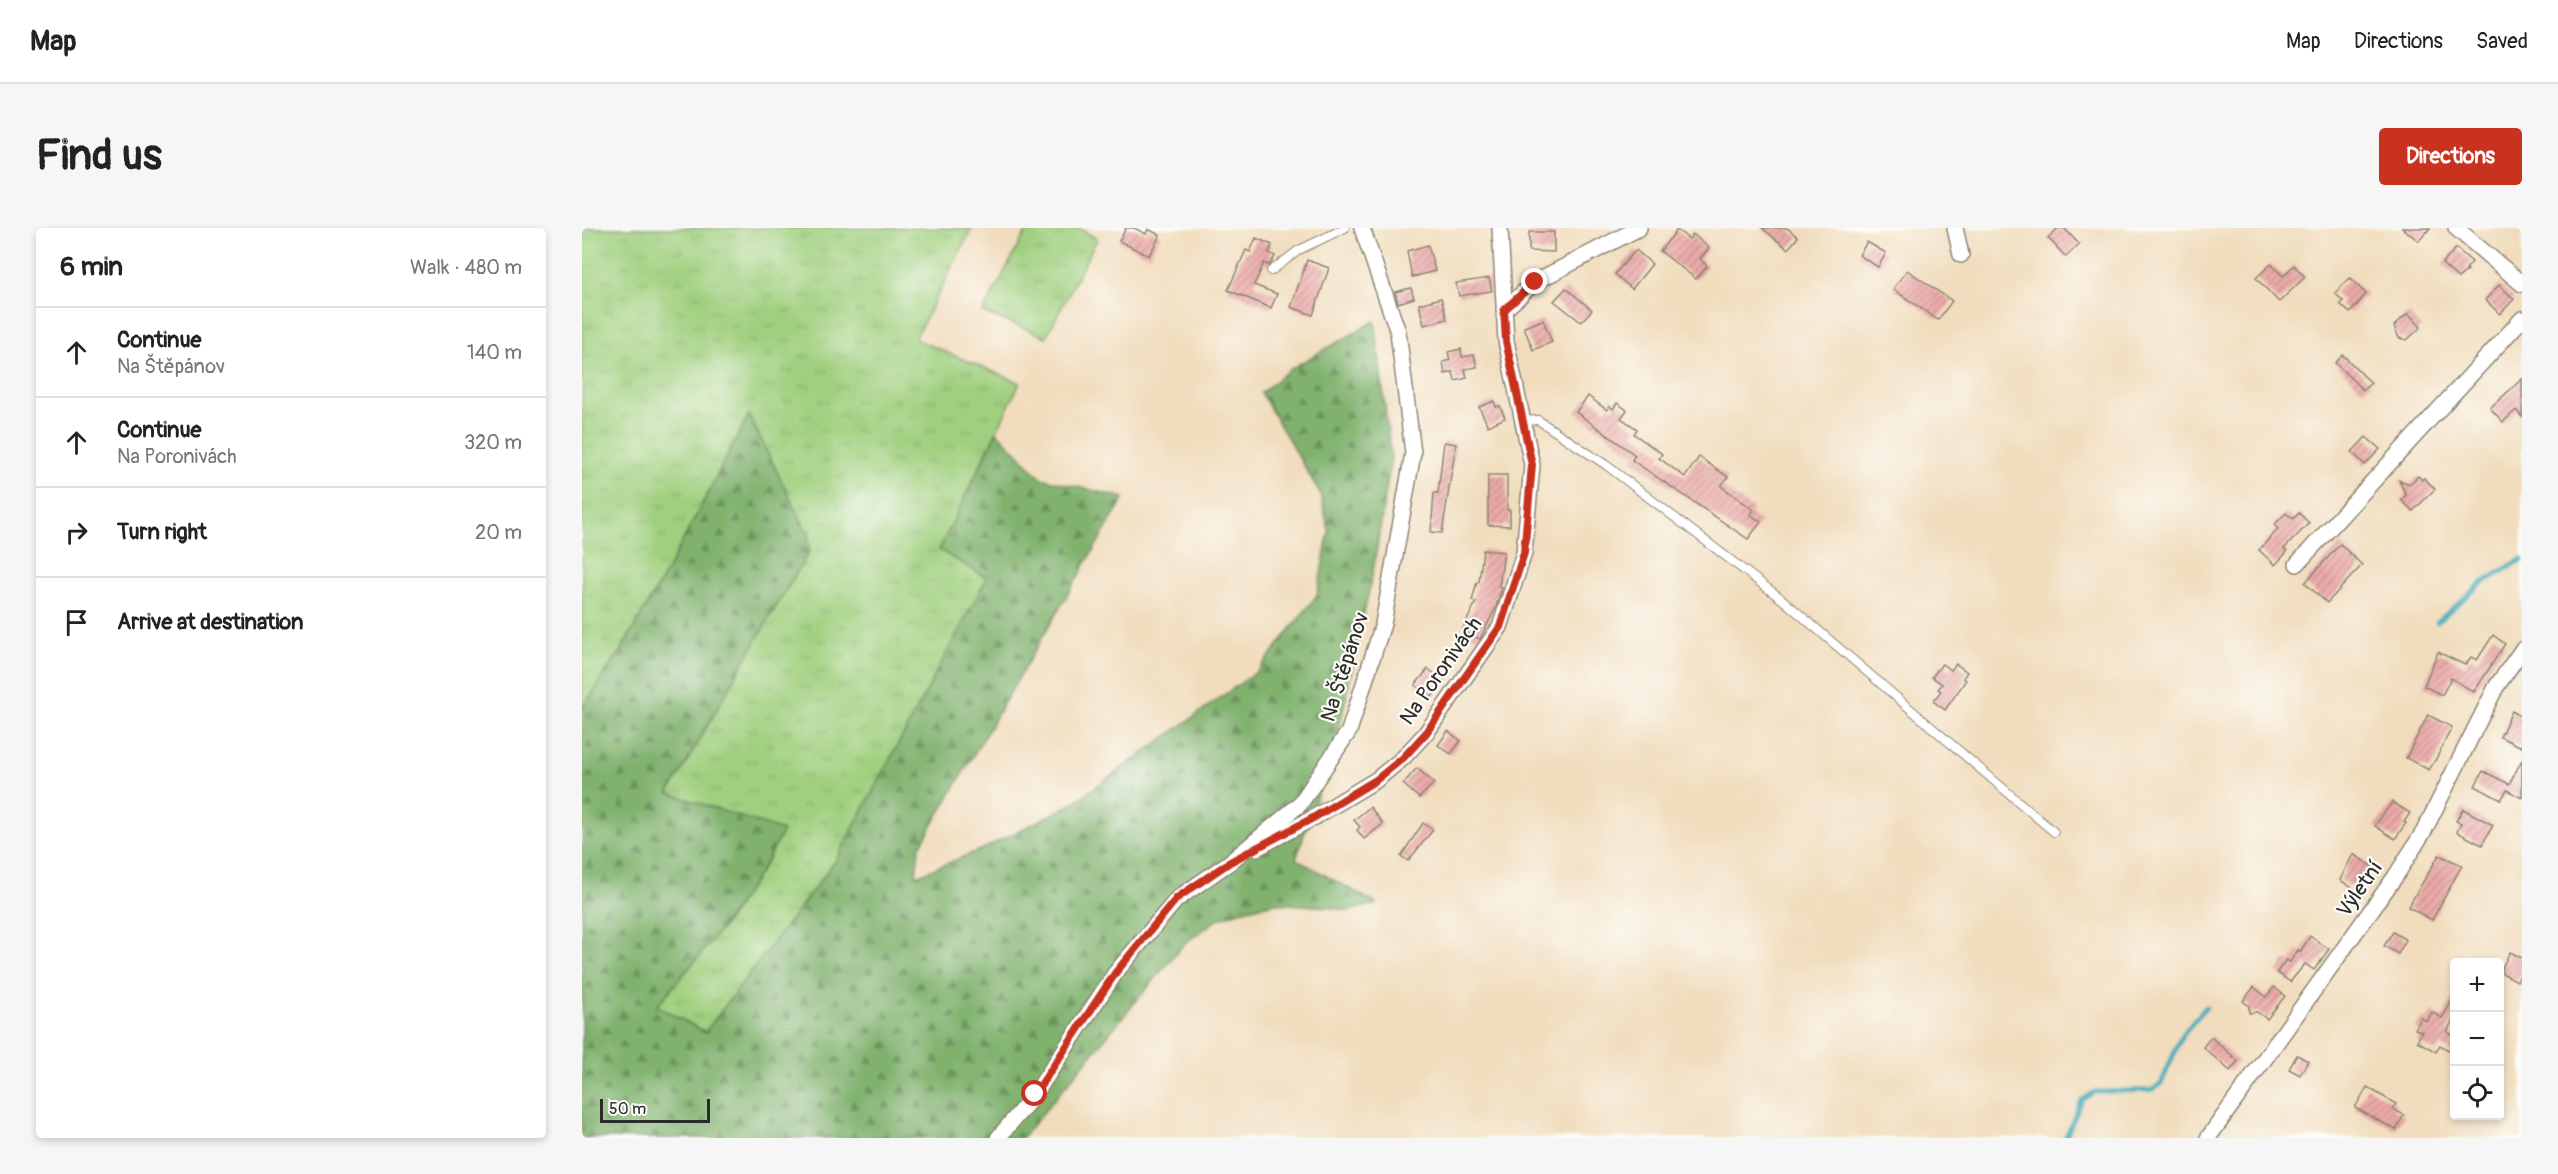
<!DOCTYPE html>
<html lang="en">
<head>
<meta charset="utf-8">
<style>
	body { margin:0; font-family:Pangolin,sans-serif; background:#f6f6f6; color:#222 }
	.controls { position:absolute; right:18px; bottom:18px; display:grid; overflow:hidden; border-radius:6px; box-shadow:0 3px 9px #0003 }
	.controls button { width:54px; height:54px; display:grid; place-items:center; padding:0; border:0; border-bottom:2px solid #e0e0e0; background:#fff; color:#222; font:30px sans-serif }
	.scale { position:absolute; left:18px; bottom:15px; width:110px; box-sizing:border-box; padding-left:6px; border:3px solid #2b2b2b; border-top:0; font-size:16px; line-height:21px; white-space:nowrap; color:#2b2b2b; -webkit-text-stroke:4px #fdfcf7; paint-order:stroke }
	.stop { position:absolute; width:18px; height:18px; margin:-14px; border:4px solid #c8321e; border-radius:50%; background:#fff }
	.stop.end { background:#c8321e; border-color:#fff; box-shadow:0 2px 6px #0008 }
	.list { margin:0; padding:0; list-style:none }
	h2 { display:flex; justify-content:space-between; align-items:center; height:78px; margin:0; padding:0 24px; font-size:26px }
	h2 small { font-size:20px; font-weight:400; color:#767676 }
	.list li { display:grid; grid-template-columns:39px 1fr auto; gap:18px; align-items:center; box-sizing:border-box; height:90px; padding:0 24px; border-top:2px solid #e0e0e0 }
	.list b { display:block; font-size:22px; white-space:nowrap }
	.list p { margin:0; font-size:20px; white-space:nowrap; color:#767676 }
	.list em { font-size:20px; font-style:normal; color:#767676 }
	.icon { flex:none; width:33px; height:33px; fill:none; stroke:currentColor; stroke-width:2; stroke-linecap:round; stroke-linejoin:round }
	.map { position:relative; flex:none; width:1940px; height:910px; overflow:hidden; border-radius:6px }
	header { display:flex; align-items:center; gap:36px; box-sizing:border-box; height:84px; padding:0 30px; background:#fff; border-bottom:2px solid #e0e0e0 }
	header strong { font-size:28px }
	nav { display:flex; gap:33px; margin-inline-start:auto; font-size:21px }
	.intro { display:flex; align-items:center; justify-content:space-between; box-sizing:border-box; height:144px; padding:0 36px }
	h1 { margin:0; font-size:42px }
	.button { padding:15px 27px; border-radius:6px; background:#c8321e; color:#fff; font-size:21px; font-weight:700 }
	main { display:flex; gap:36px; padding:0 36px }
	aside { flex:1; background:#fff; border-radius:6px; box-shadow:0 3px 9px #0003 }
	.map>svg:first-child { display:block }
	.grass { fill:url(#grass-tufts); stroke:#667e55; stroke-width:1.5 }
	.forest { fill:url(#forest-firs); stroke:#566e4c; stroke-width:1.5 }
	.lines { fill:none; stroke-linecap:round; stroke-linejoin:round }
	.stream { stroke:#3caabb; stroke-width:4.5 }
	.building { fill:url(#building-hatch) }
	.service-casing { stroke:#8e8474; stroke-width:10 }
	.minor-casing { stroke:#8e8474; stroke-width:18 }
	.service { stroke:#fff; stroke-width:8 }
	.minor { stroke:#fff; stroke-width:15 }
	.route { stroke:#c8321e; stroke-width:8 }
	.labels { text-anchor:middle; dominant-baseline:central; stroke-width:4.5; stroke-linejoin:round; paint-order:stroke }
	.street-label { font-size:21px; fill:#2b2b2b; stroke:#fdfcf7 }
</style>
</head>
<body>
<header>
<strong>Map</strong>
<nav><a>Map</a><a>Directions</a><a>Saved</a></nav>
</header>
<div class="intro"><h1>Find us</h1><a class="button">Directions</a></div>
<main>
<aside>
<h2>6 min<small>Walk · 480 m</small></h2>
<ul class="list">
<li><svg class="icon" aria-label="ahead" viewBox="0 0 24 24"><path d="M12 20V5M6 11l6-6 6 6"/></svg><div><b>Continue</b><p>Na Štěpánov</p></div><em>140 m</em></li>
<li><svg class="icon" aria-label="ahead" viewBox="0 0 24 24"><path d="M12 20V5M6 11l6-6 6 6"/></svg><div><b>Continue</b><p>Na Poronivách</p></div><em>320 m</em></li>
<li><svg class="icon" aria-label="right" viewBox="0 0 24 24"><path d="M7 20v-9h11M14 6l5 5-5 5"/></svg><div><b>Turn right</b></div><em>20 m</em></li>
<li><svg class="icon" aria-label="arrive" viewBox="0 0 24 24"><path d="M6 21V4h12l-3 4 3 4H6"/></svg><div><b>Arrive at destination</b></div></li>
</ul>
</aside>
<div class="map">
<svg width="1940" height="910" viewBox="0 0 1940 910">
	<defs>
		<pattern id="grass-tufts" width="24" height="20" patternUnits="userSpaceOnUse" patternTransform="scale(1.5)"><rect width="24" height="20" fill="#a0d07f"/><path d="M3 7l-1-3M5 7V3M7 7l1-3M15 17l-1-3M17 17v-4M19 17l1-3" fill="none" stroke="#8ab36e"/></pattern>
		<pattern id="forest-firs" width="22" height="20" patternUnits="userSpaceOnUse" patternTransform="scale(1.5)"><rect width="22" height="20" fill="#80b26e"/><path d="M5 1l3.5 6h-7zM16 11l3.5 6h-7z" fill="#69915b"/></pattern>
		<pattern id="building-hatch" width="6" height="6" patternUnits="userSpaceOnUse" patternTransform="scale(1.5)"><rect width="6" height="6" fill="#ecaba9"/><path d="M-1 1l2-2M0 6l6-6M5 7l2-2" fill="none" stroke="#bf8b8a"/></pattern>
	</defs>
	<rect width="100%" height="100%" fill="#fdfcf7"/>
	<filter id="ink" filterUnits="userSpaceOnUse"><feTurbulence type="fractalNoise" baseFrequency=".0167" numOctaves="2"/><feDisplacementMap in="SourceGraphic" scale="12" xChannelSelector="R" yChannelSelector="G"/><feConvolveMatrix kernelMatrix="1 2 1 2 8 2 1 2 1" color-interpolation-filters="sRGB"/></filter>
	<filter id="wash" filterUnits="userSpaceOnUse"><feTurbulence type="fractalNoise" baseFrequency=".008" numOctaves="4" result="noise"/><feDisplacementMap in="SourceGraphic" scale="24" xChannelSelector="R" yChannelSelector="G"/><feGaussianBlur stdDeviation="1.35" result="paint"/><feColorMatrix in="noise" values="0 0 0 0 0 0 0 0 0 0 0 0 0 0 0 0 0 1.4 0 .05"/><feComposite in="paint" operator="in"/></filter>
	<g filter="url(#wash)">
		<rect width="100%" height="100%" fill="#f1ddbd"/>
		<g class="grass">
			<polygon points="0,0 390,0 333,111 438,155 357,322 405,350 254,632 124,804 74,778 145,694 188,629 86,566 186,392 227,324 226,307 166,188 87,339 39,422 0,481"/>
			<polygon points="446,0 497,0 515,11 464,109 401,84"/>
		</g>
		<path class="forest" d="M793,93L809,230L791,344L757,502L714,631L795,676L766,683L746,679L693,675L657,683L636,691L602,716L440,910H0V481L39,422L87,339L167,187L224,302L228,303L226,307L227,324L186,392L87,565L201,603C168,668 122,723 75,778L123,804L254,632L405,350L357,322L415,204L459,250L542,270L337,620L334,648L403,620L488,577L677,442L735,367L747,303L738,265L679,165L708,141Z"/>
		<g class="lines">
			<g class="stream">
				<polyline points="1855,394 1900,355 1940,331"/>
				<polyline points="1483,910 1500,872 1512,864 1570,862 1579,856 1600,807 1624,779"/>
			</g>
		</g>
		<g id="blocks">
			<g class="building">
				<polygon points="544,0 552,0 564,6 566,1 578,7 567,28 537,13"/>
				<polygon points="1180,0 1205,0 1216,9 1206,21"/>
				<polygon points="1476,0 1482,0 1497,16 1484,29 1466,10"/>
				<polygon points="1820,0 1848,0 1837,13"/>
				<polygon points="1095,2 1107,11 1111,6 1127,20 1118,31 1125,38 1114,51 1078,23"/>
				<polygon points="947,4 972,4 972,24 947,23"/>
				<polygon points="674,10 690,17 687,25 693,28 689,35 687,37 682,35 672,57 695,66 689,80 646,62 664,22 668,24"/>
				<polygon points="1285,14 1304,25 1296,39 1277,27"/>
				<polygon points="846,17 853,43 830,49 825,23"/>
				<polygon points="1874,20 1890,34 1884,41 1886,42 1876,50 1860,36"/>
				<polygon points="1054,22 1070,36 1050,61 1033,46"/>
				<polygon points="725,32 747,40 731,87 709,79"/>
				<polygon points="1689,36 1701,48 1712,37 1723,49 1697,74 1674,50"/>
				<polygon points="1325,42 1370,73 1356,92 1311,61"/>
				<polygon points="907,50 910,63 877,68 874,55"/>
				<polygon points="1768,50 1784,66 1768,85 1758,76 1761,73 1753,65"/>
				<polygon points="1917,57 1932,71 1918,86 1903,72"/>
				<polygon points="829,60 832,70 816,75 813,64"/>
				<polygon points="984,60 1010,82 999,94 972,73"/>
				<polygon points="859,70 865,91 842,97 837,76"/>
				<polygon points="1826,85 1839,99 1825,112 1817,110 1812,98"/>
				<polygon points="961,92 970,114 951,122 942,99"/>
				<polygon points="879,121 880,129 892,127 895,139 883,141 885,150 873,153 871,144 863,146 861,134 868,132 866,124"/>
				<polygon points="1761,127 1789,155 1781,162 1753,135"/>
				<polygon points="1940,151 1940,189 1934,182 1921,194 1908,180"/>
				<polygon points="1006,168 1025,182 1027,178 1031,181 1035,175 1045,182 1039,190 1055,201 1052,206 1080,226 1077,230 1103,249 1117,229 1146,249 1139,258 1172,282 1168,286 1179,294 1166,311 1050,232 1053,227 994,184"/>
				<polygon points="912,173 914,179 918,178 923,190 906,198 897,179"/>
				<polygon points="1784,209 1798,221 1783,237 1770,224"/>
				<polygon points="862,214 874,216 860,305 849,304 852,265 856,265"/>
				<polygon points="906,247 925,247 925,282 928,282 928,298 906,297"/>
				<polygon points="1836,248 1840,252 1842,250 1853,261 1831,283 1819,272 1824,267 1817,252 1828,256"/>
				<polygon points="1704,285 1711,291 1717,285 1727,295 1702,321 1705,324 1693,337 1677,322 1696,301 1692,297"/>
				<polygon points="1758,316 1780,337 1745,375 1723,355"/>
				<polygon points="901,322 922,324 917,359 920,360 914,379 898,411 880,403 894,374 890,373 895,354 897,354"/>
				<polygon points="1911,407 1923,416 1892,464 1869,450 1860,467 1842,458 1856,424 1883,437 1889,429 1895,432"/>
				<polygon points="1360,436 1369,442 1374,436 1385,444 1381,450 1384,452 1363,482 1351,473 1359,463 1356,461 1360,456 1350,449"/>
				<polygon points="846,441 862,452 850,469 833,457"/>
				<polygon points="1930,483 1940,489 1940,519 1918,509"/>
				<polygon points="1846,487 1870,499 1854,531 1847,542 1824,530"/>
				<polygon points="866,503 879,513 869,526 856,517"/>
				<polygon points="1940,532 1940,570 1925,562 1919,572 1893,558 1901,543 1927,556"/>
				<polygon points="835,540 852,555 837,570 821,556"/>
				<polygon points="1810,574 1828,585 1822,594 1824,595 1813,611 1793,598"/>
				<polygon points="788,579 801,596 782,611 775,602 778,599 772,592"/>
				<polygon points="1881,581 1911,597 1900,617 1875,604 1879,595 1874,593"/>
				<polygon points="841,595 851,602 826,633 819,628"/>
				<polygon points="1771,626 1791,639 1775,663 1758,652"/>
				<polygon points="1857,627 1880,637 1850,692 1826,679"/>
				<polygon points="1811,704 1824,712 1816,726 1802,718"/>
				<polygon points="1728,708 1747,721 1732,742 1723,736 1708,754 1695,744 1704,732 1708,734 1716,722 1718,724"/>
				<polygon points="1928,724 1940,730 1940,744 1935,753 1918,744"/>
				<polygon points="1672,759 1684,769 1692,759 1703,768 1685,791 1675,784 1667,785 1667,778 1661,773"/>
				<polygon points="1872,769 1872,789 1865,804 1872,808 1872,825 1858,817 1854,824 1835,813 1840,804 1833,801 1839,790 1845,793 1850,784 1860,790"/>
				<polygon points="1629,809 1656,833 1648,843 1621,819"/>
				<polygon points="1715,827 1726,833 1718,847 1707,841"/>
				<polygon points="1785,859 1814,876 1811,881 1822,887 1814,902 1773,880"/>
			</g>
		</g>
	</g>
	<g filter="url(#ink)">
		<use href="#blocks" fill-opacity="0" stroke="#8e8474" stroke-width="1.5"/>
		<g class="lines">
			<g class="service-casing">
				<g id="service">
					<polyline points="689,43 717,22 763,0"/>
					<polyline points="941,193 956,192 1024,237 1201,372 1472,604"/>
				</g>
			</g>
			<g class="minor-casing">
				<g id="minor">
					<polyline points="1373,0 1379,27"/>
					<polyline points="1874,0 1940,56"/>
					<polyline points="922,82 953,54 1057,0"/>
					<polyline points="1715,336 1940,91"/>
					<polyline points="675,620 731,590 794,552 821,530 844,505 918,399 942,325 950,237 924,113 918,0"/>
					<polyline points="416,910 453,866 534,744 595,671 648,634 718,576 767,503 801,396 831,225 816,104 780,0"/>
					<polyline points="1626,910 1813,649 1842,603 1914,459 1940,422"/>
				</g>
			</g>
			<use href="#service" class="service"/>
			<use href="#minor" class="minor"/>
		</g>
	</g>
	<g class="lines" filter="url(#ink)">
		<polyline class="route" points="453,866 534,744 595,670 648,634 731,590 794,552 821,530 844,505 918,399 942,325 950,237 924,113 922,82 953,54"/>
	</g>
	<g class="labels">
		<g class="street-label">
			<text transform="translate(763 439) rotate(-72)">Na Štěpánov</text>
			<text transform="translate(859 443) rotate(-55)">Na Poronivách</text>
			<text transform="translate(1778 661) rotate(-55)">Výletní</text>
		</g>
	</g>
</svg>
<div class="controls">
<button>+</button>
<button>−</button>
<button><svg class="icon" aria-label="locate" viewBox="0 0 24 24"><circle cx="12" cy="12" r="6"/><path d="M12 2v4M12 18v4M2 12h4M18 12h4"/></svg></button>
</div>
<div class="scale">50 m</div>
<div class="stop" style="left:453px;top:866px"></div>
<div class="stop end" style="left:953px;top:54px"></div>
</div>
</main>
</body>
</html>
